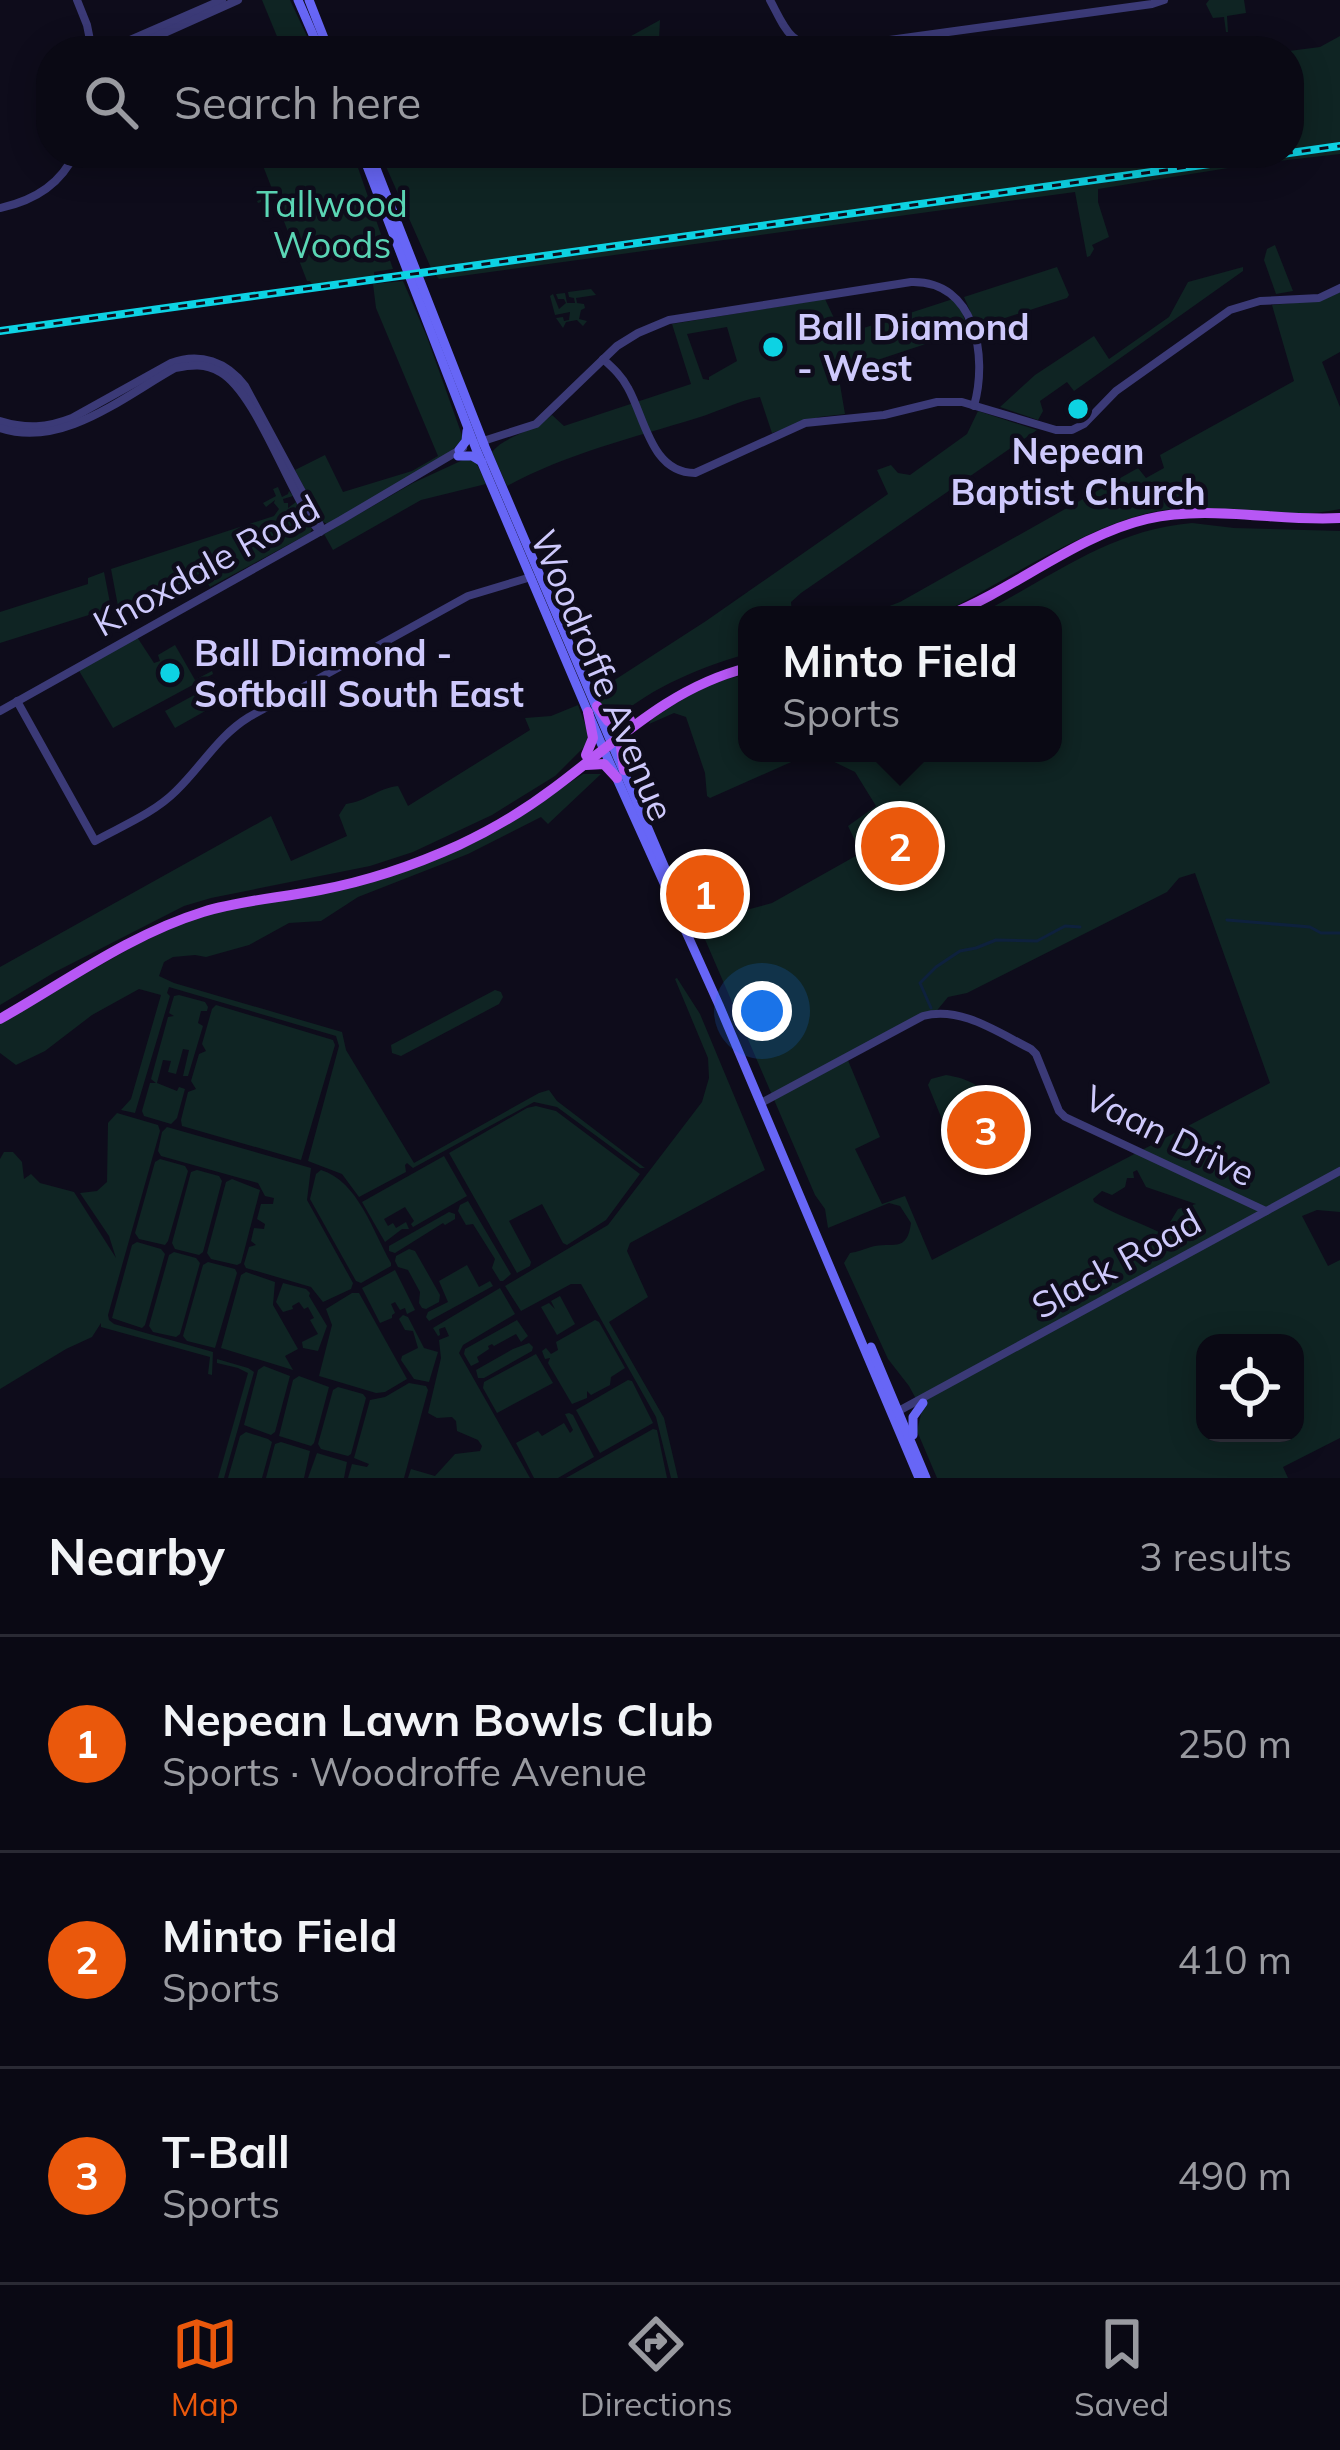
<!DOCTYPE html>
<html lang="en">
<head>
<meta charset="utf-8">
<style>
	body { margin:0; font-family:Mulish,sans-serif; background:#13121d; color:#f1f3f6 }
	.controls { position:absolute; right:36px; bottom:36px; display:grid; overflow:hidden; border-radius:24px; box-shadow:0 6px 30px #0003 }
	.controls button { width:108px; height:108px; display:grid; place-items:center; padding:0; border:0; border-bottom:3px solid #2a2a34; background:#0a0914; color:#f1f3f6; font:60px sans-serif }
	.you { position:absolute; left:762px; top:1011px; width:42px; height:42px; margin:-30px; border:9px solid #fff; border-radius:50%; background:#1a73e8; box-shadow:0 0 0 18px #1a73e833 }
	.badge { display:grid; place-items:center; width:78px; height:78px; border-radius:50%; background:#ea580c; color:#fff; font-size:39px; font-weight:700 }
	.pin { position:absolute; translate:-50% -50%; border:6px solid #fff; box-shadow:0 3px 12px #0006 }
	.popup { position:absolute; left:738px; top:606px; width:324px; height:156px; box-sizing:border-box; display:grid; place-content:center; border-radius:24px; background:#0a0914; filter:drop-shadow(0 3px 9px #0005); font-size:39px; white-space:nowrap; color:#999aa0 }
	.popup b { font-size:45px; color:#f1f3f6 }
	.popup::after { content:''; position:absolute; left:50%; top:100%; margin-left:-24px; border:24px solid transparent; border-top-color:#0a0914 }
	.list { margin:0; padding:0; list-style:none }
	h2 { display:flex; justify-content:space-between; align-items:center; height:156px; margin:0; padding:0 48px; font-size:51px }
	h2 small { font-size:39px; font-weight:400; color:#999aa0 }
	.list li { display:grid; grid-template-columns:78px 1fr auto; gap:36px; align-items:center; box-sizing:border-box; height:216px; padding:0 48px; border-top:3px solid #2a2a34 }
	.list b { display:block; font-size:45px; white-space:nowrap }
	.list p { margin:0; font-size:39px; white-space:nowrap; color:#999aa0 }
	.list em { font-size:39px; font-style:normal; color:#999aa0 }
	.icon { flex:none; width:66px; height:66px; fill:none; stroke:currentColor; stroke-width:2; stroke-linecap:round; stroke-linejoin:round }
	.map { position:relative; flex:none; width:1340px; height:1478px; overflow:hidden }
	.search { position:absolute; background:#0a0914; box-shadow:0 6px 30px #0003; left:36px; right:36px; top:36px; height:132px; display:flex; align-items:center; gap:30px; box-sizing:border-box; padding:0 42px; border-radius:48px; color:#999aa0; font-size:45px }
	.sheet { height:804px; background:#0a0914 }
	nav { display:flex; justify-content:space-around; align-items:center; box-sizing:border-box; height:168px; border-top:3px solid #2a2a34; background:#0a0914; font-size:33px; color:#999aa0 }
	nav a { display:grid; justify-items:center; gap:6px }
	nav .on { color:#ea580c }
	.map>svg:first-child { display:block }
	.green { fill:#0f2423; fill-rule:evenodd }
	.lines { fill:none; stroke-linecap:round; stroke-linejoin:round }
	.stream { stroke:#0e213d; stroke-width:3 }
	.tertiary { stroke:#3b3a77; stroke-width:8 }
	.secondary { stroke:#6766f6; stroke-width:9 }
	.primary { stroke:#b757f5; stroke-width:10 }
	.rail-casing { stroke:#0dd2e3; stroke-width:8 }
	.rail { stroke:#0e0c1b; stroke-width:3; stroke-dasharray:9; stroke-linecap:butt }
	.poi-dot { fill:#0dd2e3; stroke:#0e0c1b; stroke-width:4.5 }
	.labels { text-anchor:middle; dominant-baseline:central; stroke-width:9; stroke-linejoin:round; paint-order:stroke }
	.park-label { font-size:36px; fill:#5bd6b5; stroke:#0e0c1b }
	.poi-label { font-size:36px; font-weight:bold; fill:#cec9fc; stroke:#0e0c1b; text-anchor:start }
	.street-label { font-size:36px; fill:#cec9fc; stroke:#0e0c1b }
</style>
</head>
<body>
<div class="map">
<svg width="1340" height="1478" viewBox="0 0 1340 1478">
	<rect width="100%" height="100%" fill="#0e0c1b"/>
	<g class="green">
		<polygon points="262,0 290,0 314,51 283,51"/>
		<polygon points="1209,0 1244,0 1246,13 1227,16 1228,32 1226,32 1224,17 1213,18 1206,4"/>
		<polygon points="660,20 659,40 673,41 673,44 659,43 658,51 604,51"/>
		<polygon points="1340,36 1340,143 1289,150 1289,51 1320,47"/>
		<polygon points="1340,150 1340,154 1253,164 1098,189 1098,202 1109,237 1092,245 1094,249 1090,256 1087,257 1075,192 439,279 435,274"/>
		<polygon points="258,153 356,153 360,159 356,162 393,269 374,272 374,277 312,285 310,281 307,281 275,198 258,203 257,201 274,194"/>
		<polygon points="380,153 415,153 439,168 521,157 521,153 525,156 551,153 1270,153 436,269 431,268"/>
		<polygon points="1275,245 1293,291 1276,294 1264,260 1267,249"/>
		<polygon points="1057,267 1069,295 1067,298 977,327 964,297"/>
		<polygon points="1243,267 1243,271 1074,391 1067,382 1040,401 1043,411 1038,420 1000,407 1035,375 1094,336 1109,359 1169,317 1188,282"/>
		<path d="M403,281L427,337L463,438C450,461 355,508 327,524L322,521L295,470L325,455L343,492L412,471L438,456L376,308L373,284Z"/>
		<polygon points="591,289 596,295 576,298 577,303 584,304 585,308 581,310 579,319 587,321 583,326 577,320 566,322 563,328 556,318 563,317 564,321 569,320 570,312 555,315 550,296 553,294 559,309 566,303 564,299 558,299 556,294 565,293 567,303 575,303 574,298 569,297 568,292"/>
		<path d="M1340,291V352L1322,362L1340,407V509C1282,522 1222,501 1164,510C1099,519 1013,576 954,607L932,615H866L900,602L1138,468L1146,478L1164,468L1160,455L1294,381L1272,305L1323,300Z"/>
		<path d="M825,299L842,335L953,299L960,306L968,330L838,373L845,414L819,417L772,433L760,397C739,400 718,412 697,418C632,438 566,454 507,486L492,452C504,436 533,432 552,415L564,426L691,384L672,324ZM727,327L737,361L709,377V380L703,379L687,334Z"/>
		<path d="M978,411L1037,430L801,593L791,602L792,615H747V654C705,665 650,688 617,718L604,712L596,692L706,621L888,494L877,470L891,465L898,473L910,475L967,434Z"/>
		<polygon points="465,459 476,462 486,484 421,500 333,550 324,534 413,483"/>
		<polygon points="278,487 282,497 288,494 289,491 293,496 283,499 284,503 288,503 288,508 296,502 312,529 310,533 210,587 201,573 162,593 118,606 111,569 274,516 279,509 274,503 275,500 266,507 263,503 276,496 273,489"/>
		<path d="M1192,523L1234,528L1340,531V1212L1317,1210L1302,1216L1328,1266L1340,1260V1438L1283,1467L1288,1478H937L917,1431L922,1410L909,1386L888,1359L844,1263L850,1253C857,1252 864,1249 871,1247C892,1241 907,1254 911,1223L900,1206L889,1203L828,1228L825,1209L815,1195L698,923L772,903L861,853L848,826L876,806L855,772L816,753H1053V615H977C1050,579 1108,530 1192,523ZM1195,873L1270,1083L932,1260L905,1196L882,1204L855,1149L880,1137L847,1058L934,1014L948,997L967,993L1167,892L1179,878ZM1137,1170L1146,1187L1196,1204L1178,1209L1163,1234C1139,1222 1116,1215 1094,1202L1093,1199L1102,1191L1112,1195L1125,1187L1127,1178H1134L1133,1172ZM1205,1343H1295V1433H1205Z"/>
		<polygon points="104,572 111,608 0,643 0,612 88,584 88,578"/>
		<polygon points="137,637 154,663 160,661 158,655 175,645 195,680 212,671 213,674 113,728 78,669"/>
		<path d="M744,676L747,678V753H808L807,757L798,759L710,798L707,796L705,773L686,717L674,713L649,724L651,720C678,702 711,678 744,676Z"/>
		<polygon points="198,693 207,710 175,728 165,711"/>
		<path d="M578,705L588,732L586,745L555,776L492,815L413,852L370,866L211,898L184,906L55,972L0,1005V967L271,816L291,861L347,836L339,815L346,804C367,801 378,788 398,786L408,806L530,730L525,718L551,716Z"/>
		<polygon points="583,774 601,774 548,824 541,817 468,854 358,897 321,921 289,923 249,945 206,957 195,955 173,957 164,962 159,976 174,983 342,1032 346,1050 414,1163 539,1093 549,1090 557,1101 645,1168 640,1168 557,1107 534,1102 413,1168 407,1163 405,1165 406,1172 359,1197 342,1174 308,1161 339,1046 336,1036 169,987 167,993 170,996 135,1113 121,1110 131,1099 161,995 139,989 92,1015 45,1051 16,1065 0,1053 0,1022 138,944 188,921 214,912 363,884 500,828"/>
		<polygon points="677,978 700,1014 765,1170 630,1243 627,1251 648,1297 609,1322 664,1418 678,1478 671,1478 656,1417 581,1284 571,1284 521,1311 505,1286 608,1225 702,1102 709,1078 708,1058 675,979"/>
		<polygon points="495,990 501,992 503,997 499,1004 401,1056 392,1053 391,1045"/>
		<polygon points="179,995 205,1002 208,1007 207,1011 201,1011 198,1023 203,1026 188,1076 183,1076 189,1050 183,1049 176,1074 168,1072 171,1061 163,1060 157,1083 177,1091 179,1087 185,1089 177,1118 171,1124 144,1116 142,1111 150,1083 156,1083 151,1079 168,1017 174,1016 169,1013 174,996"/>
		<polygon points="216,1005 333,1040 335,1045 301,1160 182,1126 181,1120 188,1092 196,1089 191,1081 199,1054 206,1051 202,1044 212,1009"/>
		<path d="M946,1075C994,1083 990,1104 1007,1144L1005,1148L966,1165L959,1161L928,1085L931,1079Z"/>
		<polygon points="536,1106 556,1111 640,1174 606,1220 567,1245 563,1243 542,1204 509,1221 531,1262 530,1266 517,1273 449,1153 527,1108"/>
		<polygon points="117,1113 158,1125 160,1131 108,1315 109,1320 114,1324 213,1352 212,1375 208,1374 210,1357 101,1327 101,1323 92,1337 66,1349 0,1389 0,1159 4,1152 13,1152 22,1162 24,1179 31,1174 40,1183 74,1192 116,1258 109,1236 80,1193 97,1191 107,1182 108,1123"/>
		<polygon points="167,1127 311,1168 307,1200 353,1283 351,1289 323,1302 311,1287 246,1268 244,1264 249,1247 256,1245 251,1241 254,1228 264,1229 265,1224 257,1219 261,1204 273,1204 274,1198 265,1196 258,1183 161,1156 158,1151 162,1132"/>
		<polygon points="444,1156 467,1196 413,1227 411,1224 414,1221 405,1207 384,1219 388,1226 393,1223 396,1228 406,1222 409,1229 402,1229 385,1242 362,1202"/>
		<polygon points="160,1159 185,1166 188,1171 168,1241 165,1245 139,1239 135,1233 155,1162"/>
		<polygon points="197,1170 219,1176 222,1181 203,1252 199,1255 175,1249 172,1243 191,1172"/>
		<path d="M321,1170C358,1181 373,1232 391,1263V1266L361,1283L356,1281L310,1199L316,1174Z"/>
		<polygon points="232,1179 260,1190 241,1263 237,1265 211,1259 207,1253 226,1182"/>
		<polygon points="468,1201 511,1274 503,1281 500,1281 492,1268 495,1259 473,1224 466,1225 458,1211 460,1205"/>
		<polygon points="449,1212 455,1214 455,1219 445,1225 443,1223 395,1253 389,1251 389,1246"/>
		<polygon points="137,1242 161,1249 165,1254 145,1325 142,1328 112,1318 132,1245"/>
		<polygon points="409,1249 415,1251 440,1295 439,1302 426,1309 422,1308 419,1303 420,1292 408,1270 398,1267 395,1261 396,1256"/>
		<polygon points="174,1252 196,1258 200,1263 180,1334 176,1337 153,1332 149,1326 169,1255"/>
		<polygon points="208,1262 235,1269 237,1273 215,1348 187,1341 183,1336 203,1265"/>
		<polygon points="467,1265 479,1287 490,1281 493,1286 429,1321 426,1317 428,1312 448,1302 439,1281"/>
		<polygon points="395,1270 415,1310 407,1314 405,1308 400,1310 395,1302 391,1304 395,1313 392,1315 392,1318 380,1323 362,1288"/>
		<polygon points="246,1272 275,1282 273,1305 298,1349 285,1356 293,1370 221,1348 241,1275"/>
		<polygon points="283,1283 306,1289 310,1293 309,1296 327,1326 318,1351 303,1348 302,1342 318,1334 310,1320 314,1318 308,1307 304,1309 299,1302 292,1306 293,1309 283,1312 276,1302"/>
		<polygon points="500,1288 515,1314 463,1345 459,1353 530,1478 408,1478 411,1469 435,1476 455,1454 480,1451 482,1446 478,1440 457,1431 456,1421 452,1417 437,1418 428,1413 441,1358 439,1340 449,1336 445,1327 439,1329 440,1335 438,1336 433,1328"/>
		<polygon points="352,1293 359,1293 407,1379 385,1392 376,1393 319,1376 332,1325 326,1309"/>
		<polygon points="560,1296 575,1324 557,1335 541,1307 549,1303 555,1309 551,1301"/>
		<polygon points="403,1315 408,1317 424,1348 438,1352 429,1382 414,1379 401,1360 402,1356 418,1348 413,1331 405,1330 399,1319"/>
		<polygon points="517,1320 528,1336 521,1342 516,1334 494,1346 492,1344 488,1346 489,1349 477,1357 479,1362 471,1366 464,1354 465,1349"/>
		<polygon points="595,1320 599,1322 625,1368 611,1377 610,1385 591,1395 587,1391 587,1398 572,1404 548,1363 550,1358 545,1359 542,1351 546,1348 551,1354 558,1350 556,1342"/>
		<polygon points="529,1343 533,1347 532,1351 484,1378 478,1378 476,1370 513,1349"/>
		<polygon points="536,1354 553,1383 497,1413 483,1388 484,1382"/>
		<polygon points="217,1359 248,1368 254,1372 224,1478 218,1478 248,1373 238,1368 217,1363"/>
		<polygon points="264,1366 290,1376 275,1432 271,1435 244,1425 258,1370"/>
		<polygon points="299,1376 329,1387 314,1443 311,1446 279,1436 293,1380"/>
		<polygon points="628,1380 632,1381 653,1423 600,1453 576,1410"/>
		<polygon points="409,1383 426,1386 428,1390 404,1478 348,1478 352,1464 367,1467 369,1464 354,1458 370,1400 385,1397"/>
		<polygon points="338,1387 363,1394 366,1398 351,1454 348,1456 321,1449 318,1444 333,1390"/>
		<polygon points="569,1413 573,1415 594,1457 558,1478 534,1478 516,1443 538,1431 542,1436 564,1423 570,1433 573,1430 565,1414"/>
		<polygon points="653,1429 657,1430 667,1478 566,1478"/>
		<polygon points="246,1432 268,1439 272,1442 262,1478 228,1478 240,1436"/>
		<polygon points="281,1442 310,1451 304,1478 266,1478 275,1444"/>
		<polygon points="317,1453 347,1462 344,1478 308,1478"/>
	</g>
	<g class="lines">
		<g class="stream">
			<polyline points="1227,920 1310,927 1321,933 1340,933"/>
			<polyline points="931,1008 920,983 936,967 960,951 976,948 996,940 1037,941 1065,926 1080,927"/>
		</g>
		<g class="tertiary">
			<polyline points="77,0 87,25 92,50"/>
			<path d="M770,0C785,28 789,45 824,49L1152,4L1164,0"/>
			<polyline points="92,50 98,46 121,44 222,0"/>
			<polyline points="113,51 133,47 238,0"/>
			<path d="M0,208C33,201 61,184 75,153"/>
			<path d="M603,359C613,368 622,376 628,388C645,418 651,473 695,473L805,423L884,415L937,402H962L1056,430H1072L1084,424L1116,391L1230,310L1260,301L1319,298L1340,288"/>
			<path d="M0,421C26,429 47,428 72,418L171,363C200,352 227,362 245,386L320,525V532"/>
			<path d="M0,428C62,449 123,397 175,368C191,365 205,363 220,372C257,393 289,494 319,531"/>
			<path d="M477,443L536,424L617,346L638,333L669,320L911,282C976,280 988,357 974,406"/>
			<path d="M17,701L95,841C122,826 154,813 176,791C202,766 218,736 249,717L468,596L531,577"/>
			<polyline points="0,711 341,520 463,448"/>
			<path d="M761,1103L923,1016C961,1006 997,1032 1031,1049L1036,1054L1059,1111L1065,1117L1266,1211"/>
			<polyline points="893,1414 1340,1171"/>
		</g>
		<g class="secondary">
			<polyline points="298,0 320,51"/>
			<polyline points="309,0 329,51"/>
			<polyline points="362,153 476,449 604,750 719,1005 919,1478"/>
			<polyline points="370,153 485,447 682,908"/>
			<polyline points="459,450 466,441 467,431"/>
			<polyline points="458,456 472,456 482,462"/>
			<polyline points="871,1347 926,1478"/>
			<polyline points="913,1435 913,1417 923,1403"/>
		</g>
		<g class="primary">
			<path d="M949,615C1016,588 1078,535 1147,519C1210,504 1276,522 1340,518"/>
			<polyline points="597,706 608,721 630,720"/>
			<polyline points="586,755 593,738 588,712"/>
			<polyline points="586,765 604,764 617,778"/>
			<polyline points="624,770 621,747 626,733"/>
			<path d="M0,1019C65,982 131,934 203,912C241,900 281,898 320,890C368,881 415,865 459,845C493,829 525,810 554,788C616,742 670,687 747,668"/>
		</g>
		<g class="rail-casing">
			<polyline id="rail" points="0,331 1340,146"/>
		</g>
		<use href="#rail" class="rail"/>
	</g>
	<g class="poi-dot">
		<circle cx="773" cy="347" r="12"/>
		<circle cx="1078" cy="409" r="12"/>
		<circle cx="170" cy="673" r="12"/>
	</g>
	<g class="labels">
		<g class="park-label">
			<text x="332" y="203">Tallwood<tspan x="332" dy="41">Woods</tspan></text>
		</g>
		<g class="poi-label">
			<text x="797" y="326">Ball Diamond<tspan x="797" dy="41">- West</tspan></text>
			<text x="1078" y="450" text-anchor="middle">Nepean<tspan x="1078" dy="41">Baptist Church</tspan></text>
			<text x="194" y="652">Ball Diamond -<tspan x="194" dy="41">Softball South East</tspan></text>
		</g>
		<g class="street-label">
			<text transform="translate(206 565) rotate(-29)">Knoxdale Road</text>
			<text transform="translate(603 675) rotate(67)">Woodroffe Avenue</text>
			<text transform="translate(1170 1135) rotate(26)">Vaan Drive</text>
			<text transform="translate(1116 1263) rotate(-29)">Slack Road</text>
		</g>
	</g>
</svg>
<div class="controls">
<button><svg class="icon" aria-label="locate" viewBox="0 0 24 24"><circle cx="12" cy="12" r="6"/><path d="M12 2v4M12 18v4M2 12h4M18 12h4"/></svg></button>
</div>
<div class="you"></div>
<div class="pin badge" style="left:705px;top:894px">1</div>
<div class="pin badge" style="left:900px;top:846px">2</div>
<div class="popup"><b>Minto Field</b>Sports</div>
<div class="pin badge" style="left:986px;top:1130px">3</div>
<div class="search"><svg class="icon" aria-label="search" viewBox="0 0 24 24"><circle cx="10" cy="10" r="6"/><path d="M15 15l6 6"/></svg>Search here</div>
</div>
<section class="sheet">
<h2>Nearby<small>3 results</small></h2>
<ul class="list">
<li><span class="badge">1</span><div><b>Nepean Lawn Bowls Club</b><p>Sports · Woodroffe Avenue</p></div><em>250 m</em></li>
<li><span class="badge">2</span><div><b>Minto Field</b><p>Sports</p></div><em>410 m</em></li>
<li><span class="badge">3</span><div><b>T-Ball</b><p>Sports</p></div><em>490 m</em></li>
</ul>
</section>
<nav>
<a class="on"><svg class="icon" aria-label="map" viewBox="0 0 24 24"><path d="M3 6l6-2 6 2 6-2v14l-6 2-6-2-6 2zM9 4v14M15 6v14"/></svg>Map</a>
<a><svg class="icon" aria-label="directions" viewBox="0 0 24 24"><path d="M12 3l9 9-9 9-9-9zM9 14v-3h6M13 9l2 2-2 2"/></svg>Directions</a>
<a><svg class="icon" aria-label="saved" viewBox="0 0 24 24"><path d="M7 4h10v16l-5-4-5 4z"/></svg>Saved</a>
</nav>
</body>
</html>
